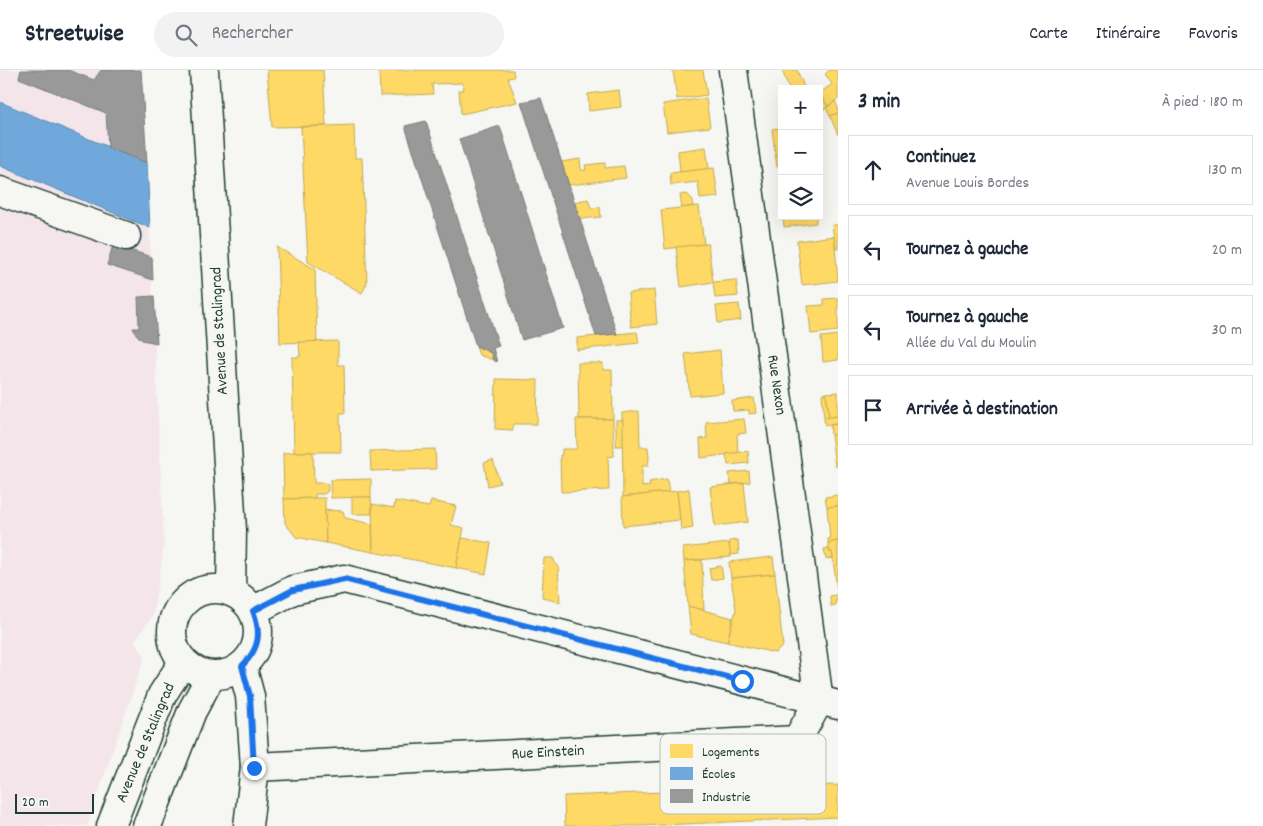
<!DOCTYPE html>
<html lang="fr">
<head>
<meta charset="utf-8">
<style>
	body { margin:0; font-family:Dekko,sans-serif; background:#f2f2f3; color:#1f2937 }
	.controls { position:absolute; right:15px; top:15px; display:grid; overflow:hidden; border-radius:0px; box-shadow:0 5px 20px #0002 }
	.controls button { width:45px; height:45px; display:grid; place-items:center; padding:0; border:0; border-bottom:1px solid #e0e1e3; background:#fff; color:#1f2937; font:25px sans-serif }
	.scale { position:absolute; left:15px; bottom:12px; width:79px; box-sizing:border-box; padding-left:5px; border:2px solid #1f3d34; border-top:0; font-size:14px; line-height:18px; white-space:nowrap; color:#1f3d34; -webkit-text-stroke:4px #f6f6f2; paint-order:stroke }
	.stop { position:absolute; width:15px; height:15px; margin:-11px; border:4px solid #1a73e8; border-radius:50%; background:#fff }
	.stop.end { background:#1a73e8; border-color:#fff; box-shadow:0 1px 5px #0008 }
	.list { margin:0; padding:0; list-style:none }
	h2 { display:flex; justify-content:space-between; align-items:center; height:65px; margin:0; padding:0 20px; font-size:21px }
	h2 small { font-size:16px; font-weight:400; color:#747a83 }
	.list li { display:grid; grid-template-columns:32px 1fr auto; gap:15px; align-items:center; box-sizing:border-box; height:70px; margin:0 10px 10px; padding:0 10px; border:1px solid #e0e1e3; border-radius:0px }
	.list b { display:block; font-size:19px; white-space:nowrap }
	.list p { margin:0; font-size:16px; white-space:nowrap; color:#747a83 }
	.list em { font-size:16px; font-style:normal; color:#747a83 }
	.icon { flex:none; width:28px; height:28px; fill:none; stroke:currentColor; stroke-width:2; stroke-linecap:round; stroke-linejoin:round }
	.map { position:relative; flex:none; width:838px; height:756px; overflow:hidden }
	header { display:flex; align-items:center; gap:30px; box-sizing:border-box; height:70px; padding:0 25px; background:#fff; border-bottom:1px solid #e0e1e3 }
	header strong { font-size:24px }
	nav { display:flex; gap:28px; margin-inline-start:auto; font-size:18px }
	.search { width:350px; height:45px; background:#f2f2f3; display:flex; align-items:center; gap:12px; box-sizing:border-box; padding:0 18px; border-radius:28px; color:#747a83; font-size:19px }
	main { display:flex }
	aside { flex:1; background:#fff }
	.map>svg:first-child { display:block }
	.built { fill:#f4e5eb }
	.homes { fill:#ffd966; stroke:#bcaa57 }
	.schools { fill:#6fa8dc; stroke:#5788aa }
	.industry { fill:#999; stroke:#747d7b }
	.lines { fill:none; stroke-linecap:round; stroke-linejoin:round }
	.minor-casing { stroke:#1f3d34; stroke-width:31 }
	.major-casing { stroke:#1f3d34; stroke-width:31 }
	.minor { stroke:#f6f6f2; stroke-width:28 }
	.major { stroke:#f6f6f2; stroke-width:28 }
	.route { stroke:#1a73e8; stroke-width:6 }
	.labels { text-anchor:middle; dominant-baseline:central; stroke-width:5; stroke-linejoin:round; paint-order:stroke }
	.street-label { font-size:16px; fill:#1f3d34; stroke:#f6f6f2 }
	.key { fill:#f6f6f2; stroke:#b6beb9; stroke-width:1 }
	.key-label { font-size:14px; fill:#1f3d34 }
</style>
</head>
<body>
<header>
<strong>Streetwise</strong>
<div class="search"><svg class="icon" aria-label="search" viewBox="0 0 24 24"><circle cx="10" cy="10" r="6"/><path d="M15 15l6 6"/></svg>Rechercher</div>
<nav><a>Carte</a><a>Itinéraire</a><a>Favoris</a></nav>
</header>
<main>
<div class="map">
<svg width="838" height="756" viewBox="0 0 838 756">
	<rect width="100%" height="100%" fill="#f6f6f2"/>
	<filter id="ink" filterUnits="userSpaceOnUse"><feTurbulence type="fractalNoise" baseFrequency=".02" numOctaves="2"/><feDisplacementMap in="SourceGraphic" scale="10" xChannelSelector="R" yChannelSelector="G"/><feConvolveMatrix kernelMatrix="1 2 1 2 8 2 1 2 1" color-interpolation-filters="sRGB"/></filter>
	<g filter="url(#ink)">
		<polygon class="built" points="0,0 142,0 164,475 153,546 134,571 145,586 87,756 0,756"/>
		<g class="homes">
			<polygon points="267,0 323,0 326,56 272,57"/>
			<polygon points="379,0 513,0 514,7 508,8 517,32 461,44 459,20 464,20 463,13 432,14 433,24 380,26"/>
			<polygon points="673,0 703,0 707,25 677,29"/>
			<polygon points="782,0 797,0 804,17 799,19 789,19"/>
			<polygon points="830,0 838,0 838,29 828,36 819,24 832,14 825,4"/>
			<polygon points="619,20 621,37 589,41 588,24"/>
			<polygon points="819,24 828,36 819,43"/>
			<polygon points="706,28 710,57 667,62 663,34"/>
			<polygon points="835,31 838,38 838,43 830,46 826,38"/>
			<polygon points="838,43 838,65 830,46"/>
			<polygon points="354,55 355,88 362,88 367,213 362,223 308,192 301,57"/>
			<polygon points="782,58 782,96 777,97 772,59"/>
			<polygon points="706,77 709,99 680,102 678,81"/>
			<polygon points="580,89 581,100 586,100 585,95 605,93 605,98 624,96 626,108 569,115 561,92"/>
			<polygon points="714,98 718,127 700,129 698,112 671,115 670,103"/>
			<polygon points="687,124 693,130 693,136 682,138 680,125"/>
			<polygon points="588,129 591,138 600,137 601,147 580,149 574,132"/>
			<polygon points="699,136 704,174 665,179 661,140"/>
			<polygon points="783,146 816,146 816,153 784,157"/>
			<polygon points="832,155 838,155 838,179 836,179"/>
			<polygon points="834,166 838,211 802,215 797,171"/>
			<polygon points="704,174 708,174 713,212 681,217 676,177"/>
			<polygon points="277,177 315,199 317,272 280,273"/>
			<polygon points="736,210 738,226 715,228 713,212"/>
			<polygon points="654,220 657,254 631,257 628,223"/>
			<polygon points="838,228 838,261 811,264 808,236 824,235 824,229"/>
			<polygon points="739,234 741,250 718,253 716,236"/>
			<polygon points="637,262 639,273 577,280 577,268"/>
			<polygon points="838,265 838,290 823,292 821,267"/>
			<polygon points="338,271 338,295 344,295 345,343 340,343 341,382 294,382 292,287 300,287 299,272"/>
			<polygon points="476,276 491,283 493,290 479,285"/>
			<polygon points="720,280 723,323 690,326 685,284"/>
			<polygon points="578,293 603,293 603,300 612,300 613,349 579,349"/>
			<polygon points="496,309 538,310 537,354 513,354 513,360 495,359"/>
			<polygon points="838,322 838,346 829,347 826,323"/>
			<polygon points="826,323 829,347 824,348 822,324"/>
			<polygon points="754,328 756,343 749,344 749,340 733,341 732,331"/>
			<polygon points="639,341 640,377 648,377 649,388 648,396 642,396 642,417 650,416 649,412 667,409 669,422 623,427 622,343"/>
			<polygon points="838,346 838,354 825,355 824,348"/>
			<polygon points="576,349 613,349 614,386 608,387 609,420 561,422 560,385 562,385 562,379 576,379 577,377"/>
			<polygon points="744,349 746,363 737,364 738,383 701,388 700,369 707,368 706,352"/>
			<rect x="616" y="350" width="7" height="26"/>
			<polygon points="838,354 838,364 831,365 830,355"/>
			<polygon points="838,364 838,396 835,396 831,365"/>
			<polygon points="435,379 436,399 371,401 370,381"/>
			<polygon points="748,381 749,393 728,395 726,384"/>
			<polygon points="294,382 313,382 314,413 324,413 328,415 328,421 324,424 315,424 315,428 284,429 283,383"/>
			<polygon points="493,390 500,413 488,416 484,393"/>
			<polygon points="749,401 750,412 731,414 729,403"/>
			<polygon points="371,409 371,427 331,428 330,410"/>
			<polygon points="744,413 748,452 715,456 710,417"/>
			<polygon points="689,419 693,458 681,460 677,421"/>
			<polygon points="677,421 680,450 623,456 622,427"/>
			<polygon points="838,425 838,436 827,437 825,427"/>
			<polygon points="352,427 371,427 372,444 352,444"/>
			<polygon points="315,428 325,428 325,439 336,441 325,440 326,473 296,467 285,453 284,429"/>
			<polygon points="395,431 429,437 431,431 456,436 451,455 464,458 456,498 373,482 372,434 394,438"/>
			<polygon points="838,436 838,471 828,473 828,469 830,469 827,437"/>
			<polygon points="325,440 343,441 345,448 372,454 373,482 326,473"/>
			<polygon points="462,468 491,473 486,504 456,498"/>
			<polygon points="738,470 739,484 730,485 729,471"/>
			<polygon points="838,471 838,519 837,519 832,482 829,482 828,473"/>
			<polygon points="729,473 731,487 684,491 683,478"/>
			<polygon points="829,478 829,482 832,482 833,488 826,489 824,479"/>
			<polygon points="773,487 775,504 731,508 729,492"/>
			<polygon points="544,488 553,488 556,495 558,495 560,533 542,527"/>
			<polygon points="702,490 704,540 688,536 684,491"/>
			<polygon points="721,496 723,508 711,510 709,498"/>
			<polygon points="775,504 783,576 775,583 727,572 736,540 731,508"/>
			<polygon points="837,525 838,531 835,531 836,535 831,536 830,526"/>
			<polygon points="688,536 733,548 727,572 691,564"/>
			<polygon points="838,715 838,747 641,756 565,756 564,726"/>
		</g>
		<polygon class="schools" points="0,32 147,93 150,158 0,96"/>
		<g class="industry">
			<polygon points="21,0 68,0 94,10 101,0 141,0 147,93 108,78 106,43 19,8"/>
			<polygon points="541,28 558,81 617,264 596,266 521,32"/>
			<polygon points="426,51 499,276 493,278 497,292 493,290 491,283 476,276 405,56"/>
			<polygon points="500,56 563,258 522,270 459,69"/>
			<polygon points="113,175 152,187 153,210 107,195"/>
			<polygon points="154,226 157,273 142,270 136,264 133,258 139,258 138,227"/>
		</g>
		<g class="lines">
			<g class="minor-casing">
				<g id="minor">
					<polyline points="733,0 819,631"/>
					<polyline points="0,121 126,166"/>
					<polyline points="253,541 293,520 344,509 838,635"/>
					<polyline points="242,596 250,626 255,697 248,756"/>
					<polyline points="255,697 797,670 819,631"/>
				</g>
			</g>
			<g class="major-casing">
				<g id="major">
					<polyline points="204,0 232,460 231,522"/>
					<circle cx="215" cy="562" r="43"/>
					<polyline points="111,756 162,625 183,592"/>
					<polyline points="147,756 192,641 211,606"/>
				</g>
			</g>
			<use href="#minor" class="minor"/>
			<use href="#major" class="major"/>
		</g>
	</g>
	<g class="lines" filter="url(#ink)">
		<path class="route" d="M254,698L250,626L242,596C259,579 262,564 253,541L293,520L344,509L742,611"/>
	</g>
	<g class="labels">
		<g class="street-label">
			<text transform="translate(220 261) rotate(-93)">Avenue de Stalingrad</text>
			<text transform="translate(776 315) rotate(82)">Rue Nexon</text>
			<text transform="translate(146 673) rotate(-67)">Avenue de Stalingrad</text>
			<text transform="translate(548 683) rotate(-3)">Rue Einstein</text>
		</g>
	</g>
	<rect x="660" y="664" width="166" height="80" rx="8" class="key"/>
	<rect x="670" y="674" width="23" height="14" fill="#ffd966"/>
	<rect x="670" y="697" width="23" height="13" fill="#6fa8dc"/>
	<rect x="670" y="719" width="23" height="14" fill="#999"/>
	<g class="key-label">
		<text x="702" y="686">Logements</text>
		<text x="702" y="708">Écoles</text>
		<text x="702" y="731">Industrie</text>
	</g>
</svg>
<div class="controls">
<button>+</button>
<button>−</button>
<button><svg class="icon" aria-label="layers" viewBox="0 0 24 24"><path d="M12 4l9 5-9 5-9-5zM3 14l9 5 9-5"/></svg></button>
</div>
<div class="scale">20 m</div>
<div class="stop" style="left:742px;top:611px"></div>
<div class="stop end" style="left:254px;top:698px"></div>
</div>
<aside>
<h2>3 min<small>À pied · 180 m</small></h2>
<ul class="list">
<li><svg class="icon" aria-label="ahead" viewBox="0 0 24 24"><path d="M12 20V5M6 11l6-6 6 6"/></svg><div><b>Continuez</b><p>Avenue Louis Bordes</p></div><em>130 m</em></li>
<li><svg class="icon" aria-label="left" viewBox="0 0 24 24"><path d="M17 20v-9H6M10 6l-5 5 5 5"/></svg><div><b>Tournez à gauche</b></div><em>20 m</em></li>
<li><svg class="icon" aria-label="left" viewBox="0 0 24 24"><path d="M17 20v-9H6M10 6l-5 5 5 5"/></svg><div><b>Tournez à gauche</b><p>Allée du Val du Moulin</p></div><em>30 m</em></li>
<li><svg class="icon" aria-label="arrive" viewBox="0 0 24 24"><path d="M6 21V4h12l-3 4 3 4H6"/></svg><div><b>Arrivée à destination</b></div></li>
</ul>
</aside>
</main>
</body>
</html>
